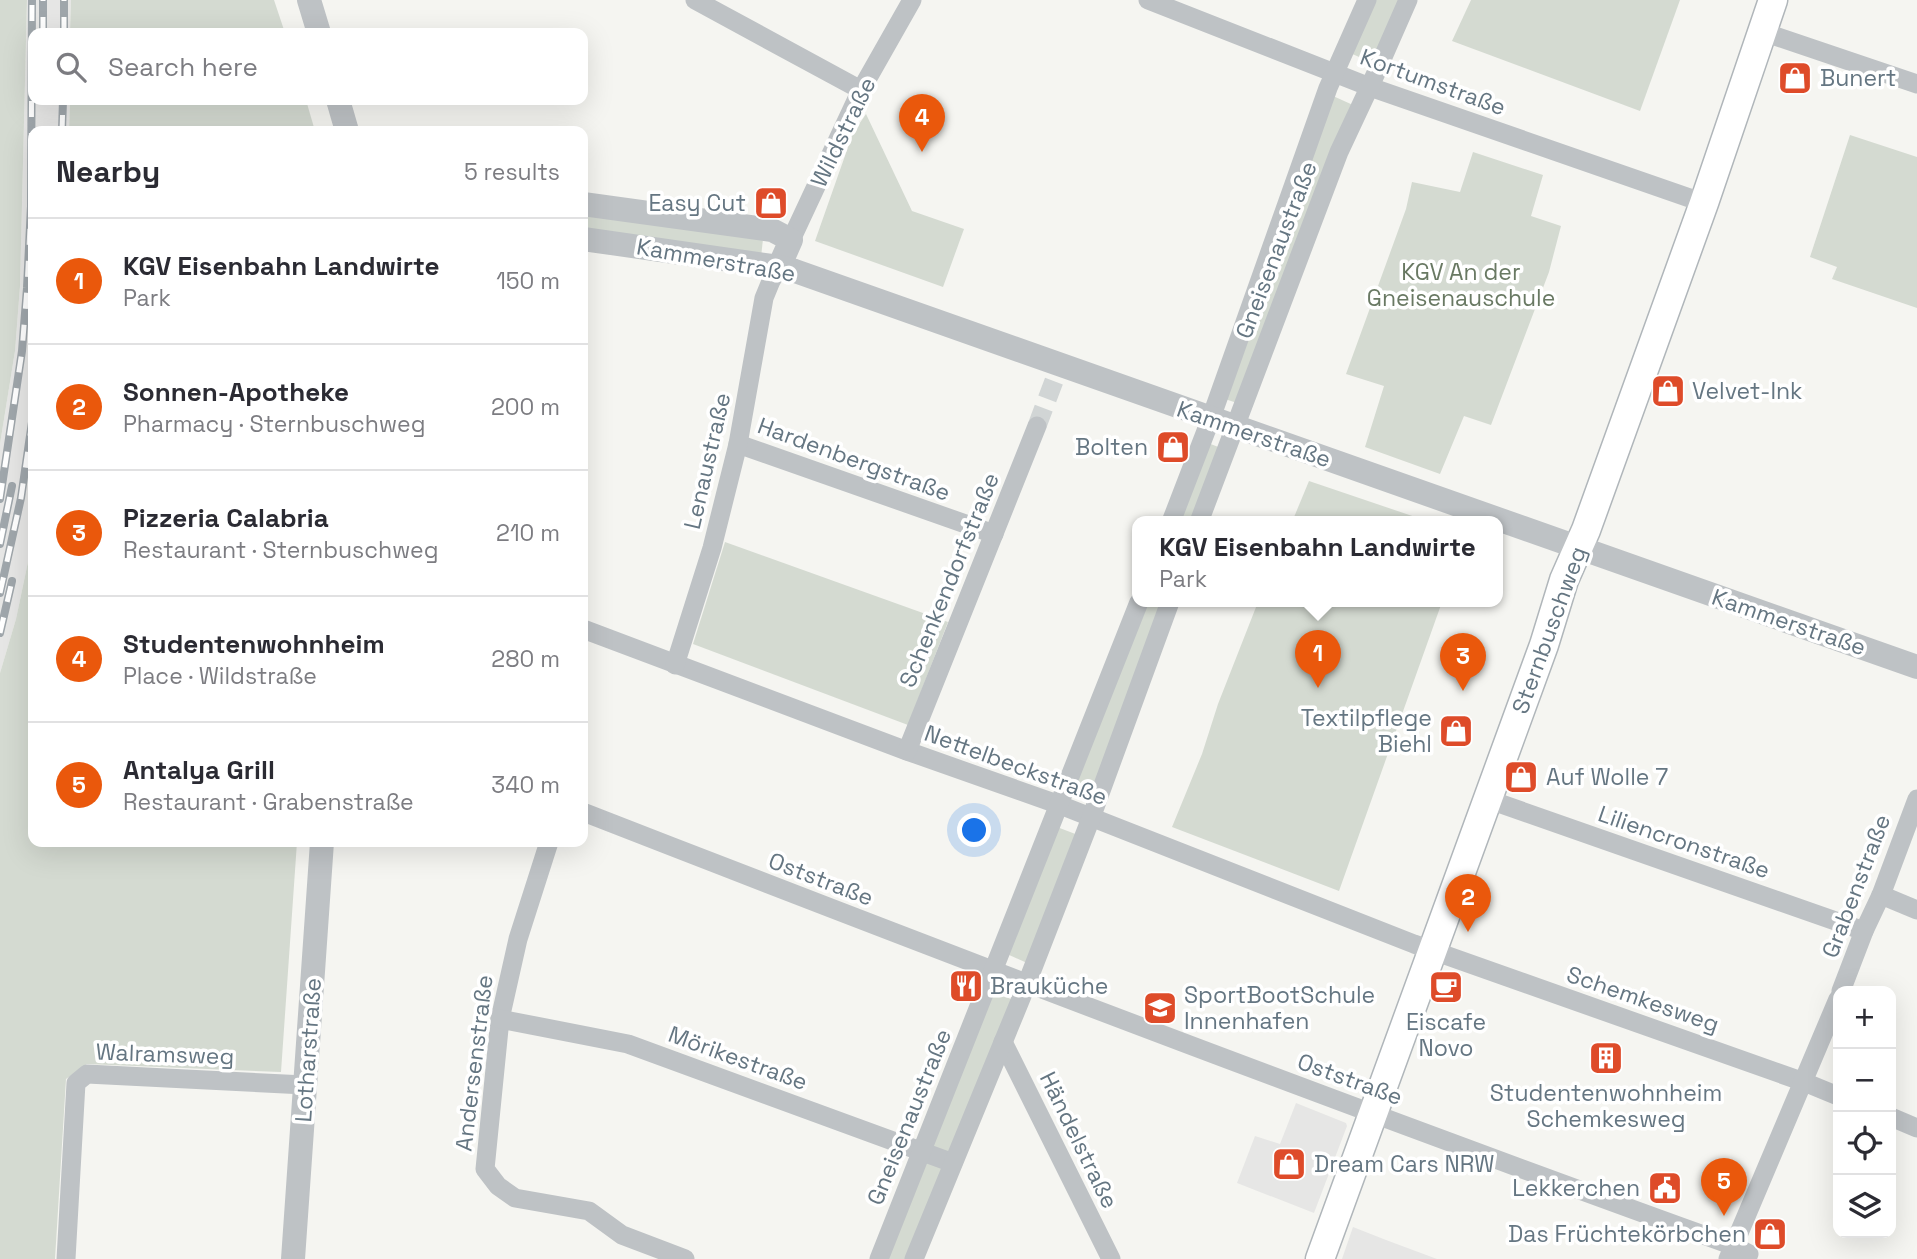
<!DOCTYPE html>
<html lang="en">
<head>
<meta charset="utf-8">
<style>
	body { margin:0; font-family:"Space Grotesk",sans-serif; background:#f7f7f7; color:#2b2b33 }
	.controls { position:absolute; right:21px; bottom:21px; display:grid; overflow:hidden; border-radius:14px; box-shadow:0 7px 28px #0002 }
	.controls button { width:63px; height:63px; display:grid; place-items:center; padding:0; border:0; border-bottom:2px solid #e1e1e2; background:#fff; color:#2b2b33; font:35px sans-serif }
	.you { position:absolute; left:975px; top:831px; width:24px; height:24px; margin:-18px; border:5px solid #fff; border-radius:50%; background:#1a73e8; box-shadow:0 0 0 10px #1a73e833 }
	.badge { display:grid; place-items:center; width:46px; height:46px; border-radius:50%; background:#ea580c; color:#fff; font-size:23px; font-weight:700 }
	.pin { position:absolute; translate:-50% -58px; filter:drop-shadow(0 2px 4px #0008) }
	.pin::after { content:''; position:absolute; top:37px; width:24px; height:21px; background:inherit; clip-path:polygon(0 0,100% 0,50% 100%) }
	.popup { position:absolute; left:1132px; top:516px; width:371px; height:91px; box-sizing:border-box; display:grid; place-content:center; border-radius:14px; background:#fff; filter:drop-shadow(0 2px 5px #0005); font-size:23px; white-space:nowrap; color:#7c7c81 }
	.popup b { font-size:26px; color:#2b2b33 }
	.popup::after { content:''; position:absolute; left:50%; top:100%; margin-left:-14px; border:14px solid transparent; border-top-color:#fff }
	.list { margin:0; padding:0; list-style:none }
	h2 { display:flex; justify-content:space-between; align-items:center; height:91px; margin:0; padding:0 28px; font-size:30px }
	h2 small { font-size:23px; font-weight:400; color:#7c7c81 }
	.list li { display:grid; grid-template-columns:46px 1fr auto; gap:21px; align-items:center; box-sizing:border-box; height:126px; padding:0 28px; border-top:2px solid #e1e1e2 }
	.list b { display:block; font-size:26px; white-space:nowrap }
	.list p { margin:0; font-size:23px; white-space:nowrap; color:#7c7c81 }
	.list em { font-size:23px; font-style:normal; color:#7c7c81 }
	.icon { flex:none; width:38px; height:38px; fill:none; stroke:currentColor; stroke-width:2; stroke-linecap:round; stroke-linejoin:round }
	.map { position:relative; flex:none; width:1917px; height:1259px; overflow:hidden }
	.search { position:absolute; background:#fff; box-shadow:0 7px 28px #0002; left:28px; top:28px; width:560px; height:77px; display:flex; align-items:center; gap:18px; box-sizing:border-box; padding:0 24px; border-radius:14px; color:#7c7c81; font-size:26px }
	.panel { position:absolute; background:#fff; box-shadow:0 7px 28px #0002; left:28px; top:126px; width:560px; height:721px; border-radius:14px }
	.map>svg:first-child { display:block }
	.built { fill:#e6e6e5 }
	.green { fill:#d4dad1 }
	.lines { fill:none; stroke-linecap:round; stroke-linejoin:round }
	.minor-tunnel { stroke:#d1d5d5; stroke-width:19; stroke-dasharray:19 10; stroke-linecap:butt }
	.secondary-casing { stroke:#b0b6ba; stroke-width:31 }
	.minor { stroke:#bec2c5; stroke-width:19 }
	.tertiary { stroke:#bec2c5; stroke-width:24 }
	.secondary { stroke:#fff; stroke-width:28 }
	.rail-casing { stroke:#9fa6ab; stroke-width:8 }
	.rail { stroke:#fff; stroke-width:5; stroke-dasharray:16; stroke-linecap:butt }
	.labels { text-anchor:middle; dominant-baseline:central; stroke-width:7; stroke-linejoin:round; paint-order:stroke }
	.poi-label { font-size:23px; fill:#657682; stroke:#fff; text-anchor:start }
	.street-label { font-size:23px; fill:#657682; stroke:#fff }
	.park-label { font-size:23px; fill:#697963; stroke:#fff }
</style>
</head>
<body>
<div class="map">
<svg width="1917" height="1259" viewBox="0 0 1917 1259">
	<rect width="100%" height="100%" fill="#f5f5f1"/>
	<g class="built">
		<polygon points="27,0 71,0 70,33 33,33 33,100 70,100 69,131 33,131 33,538 16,619 0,673 0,444 15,351 20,286"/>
		<polygon points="1296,1103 1346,1123 1347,1126 1314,1213 1237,1183 1255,1136 1280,1144"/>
		<polygon points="1353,1227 1386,1240 1437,1259 1342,1259"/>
	</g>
	<g class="green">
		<polygon points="0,0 27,0 20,286 15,351 0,444"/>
		<polygon points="71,0 274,0 285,33 70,33"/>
		<polygon points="1375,0 1400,0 1373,63 1350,53"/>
		<polygon points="1471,0 1680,0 1640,111 1452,41"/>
		<polygon points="1333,96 1353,105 1237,403 1225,399"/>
		<polygon points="70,100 306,100 315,131 69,131"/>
		<polygon points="866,114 912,211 964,229 943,287 815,241 853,133"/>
		<polygon points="1850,135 1917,157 1917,308 1832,279 1837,267 1810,257"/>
		<polygon points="1473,152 1543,175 1531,216 1561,226 1549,272 1491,425 1464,416 1440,474 1365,447 1384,386 1346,374 1406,209 1412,182 1460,192"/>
		<polygon points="583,215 763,239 761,257 583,233"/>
		<polygon points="1208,443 1221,448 1193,522 1177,522"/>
		<polygon points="1309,481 1430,522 1292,522"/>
		<polygon points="33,538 33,842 297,842 281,1072 87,1064 66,1079 55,1259 0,1259 0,673 16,619"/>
		<polygon points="725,542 948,622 908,725 693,644"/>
		<polygon points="1145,602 1164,602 1093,795 1073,787"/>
		<polygon points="1258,602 1442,602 1339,891 1172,827 1202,754 1218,704"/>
		<polygon points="1057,827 1078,835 1027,963 1007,954"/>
		<polygon points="991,992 1014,1000 949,1154 931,1146"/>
		<polygon points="926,1160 943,1167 906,1259 887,1259"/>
	</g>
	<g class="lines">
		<polyline class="minor-tunnel" points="1037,426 1060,365"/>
		<g class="secondary-casing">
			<polyline id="secondary" points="1320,1259 1544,645 1564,580 1586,530 1704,203 1773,0"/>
		</g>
		<g class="minor">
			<polyline points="695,0 861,90"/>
			<polyline points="1148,0 1370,87 1704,203"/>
			<polyline points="1763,32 1917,84"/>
			<polyline points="791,240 861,90 912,0"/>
			<polyline points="738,444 994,534"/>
			<polyline points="1171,522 1211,418 1328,88 1367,0"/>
			<polyline points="1199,522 1339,152 1376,73 1408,0"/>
			<polyline points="583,629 907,751 1060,805 1414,944 1804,1082 1838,1096"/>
			<polyline points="675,665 712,548 738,444 764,298 771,281 779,267"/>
			<polyline points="907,751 1037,426"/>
			<polyline points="1487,799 1864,931"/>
			<path d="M583,812C965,961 1348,1107 1734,1246L1749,1254"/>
			<polyline points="549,842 518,939 500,1019 485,1169 498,1186 515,1198 589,1211 622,1235 685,1259"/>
			<polyline points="1881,895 1917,910"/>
			<polyline points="1841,991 1864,931 1881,895 1917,799"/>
			<polyline points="500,1019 628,1044 953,1163"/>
			<polyline points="1003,1042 1111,1259"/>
			<polyline points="1891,1117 1917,1128"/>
			<polyline points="66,1259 76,1083 87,1074 305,1085"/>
			<polyline points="879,1259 1139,602"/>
			<polyline points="914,1259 1022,996 1091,818 1170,602"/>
			<polyline points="1728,1259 1838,999"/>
		</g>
		<g class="tertiary">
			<polyline points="309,0 319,33"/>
			<polyline points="338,100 347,131"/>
			<polyline points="583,204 772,230 791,240 779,267"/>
			<polyline points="583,239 779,267 795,271 1917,667"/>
			<polyline points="293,1259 322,842"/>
		</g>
		<use href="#secondary" class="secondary"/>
		<g class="rail-casing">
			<g id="rail">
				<polyline points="43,33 43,0"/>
				<polyline points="64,33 64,0"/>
				<polyline points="62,131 63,100"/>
				<polyline points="0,499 22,351 27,288 31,206 32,0"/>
				<polyline points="0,544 12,486"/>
				<polyline points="0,593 21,498 33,415"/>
				<polyline points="0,633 12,581"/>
			</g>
		</g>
		<use href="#rail" class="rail"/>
	</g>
	<defs>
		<g id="shop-square" transform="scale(1.75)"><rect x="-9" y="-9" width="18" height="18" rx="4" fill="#de4b29" stroke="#fff"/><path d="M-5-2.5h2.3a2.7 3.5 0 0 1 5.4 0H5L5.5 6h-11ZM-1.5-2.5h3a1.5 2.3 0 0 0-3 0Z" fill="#fff"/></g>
		<g id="restaurant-square" transform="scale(1.75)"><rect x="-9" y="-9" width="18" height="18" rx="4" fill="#de4b29" stroke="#fff"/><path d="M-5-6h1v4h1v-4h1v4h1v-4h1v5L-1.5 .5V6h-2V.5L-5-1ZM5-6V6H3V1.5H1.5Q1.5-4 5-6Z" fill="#fff"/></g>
		<g id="cafe-square" transform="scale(1.75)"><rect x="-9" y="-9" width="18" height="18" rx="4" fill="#de4b29" stroke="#fff"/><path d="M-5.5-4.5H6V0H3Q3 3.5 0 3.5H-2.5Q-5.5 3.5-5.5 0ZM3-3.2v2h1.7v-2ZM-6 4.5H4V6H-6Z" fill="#fff"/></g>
		<g id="school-square" transform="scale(1.75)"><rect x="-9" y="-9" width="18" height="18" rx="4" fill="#de4b29" stroke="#fff"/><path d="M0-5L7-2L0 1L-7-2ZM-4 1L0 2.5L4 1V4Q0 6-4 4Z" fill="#fff"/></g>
		<g id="building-square" transform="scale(1.75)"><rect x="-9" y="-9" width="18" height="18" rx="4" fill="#de4b29" stroke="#fff"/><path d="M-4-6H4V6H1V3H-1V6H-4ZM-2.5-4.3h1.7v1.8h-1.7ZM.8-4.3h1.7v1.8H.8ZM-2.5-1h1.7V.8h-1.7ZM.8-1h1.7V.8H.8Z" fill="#fff"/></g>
		<g id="civic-square" transform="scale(1.75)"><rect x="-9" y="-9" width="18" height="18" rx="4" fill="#de4b29" stroke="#fff"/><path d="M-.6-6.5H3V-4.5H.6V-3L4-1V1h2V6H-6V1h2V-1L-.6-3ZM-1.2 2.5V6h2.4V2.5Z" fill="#fff"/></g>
	</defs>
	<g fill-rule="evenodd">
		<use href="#shop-square" x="1795" y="78"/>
		<use href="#shop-square" x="771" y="203"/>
		<use href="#shop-square" x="1668" y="391"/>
		<use href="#shop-square" x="1173" y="447"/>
		<use href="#shop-square" x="1456" y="731"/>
		<use href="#shop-square" x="1521" y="777"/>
		<use href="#restaurant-square" x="966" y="986"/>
		<use href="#cafe-square" x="1446" y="987"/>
		<use href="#school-square" x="1160" y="1008"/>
		<use href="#building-square" x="1606" y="1058"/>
		<use href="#shop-square" x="1289" y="1164"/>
		<use href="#civic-square" x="1665" y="1188"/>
		<use href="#shop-square" x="1770" y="1234"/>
	</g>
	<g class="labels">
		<g class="poi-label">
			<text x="1820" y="78">Bunert</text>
			<text x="746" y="203" text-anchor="end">Easy Cut</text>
			<text x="1692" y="391">Velvet-Ink</text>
			<text x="1148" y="447" text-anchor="end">Bolten</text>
			<text x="1432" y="718" text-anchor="end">Textilpflege<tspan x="1432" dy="26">Biehl</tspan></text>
			<text x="1546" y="777">Auf Wolle 7</text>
			<text x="990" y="986">Brauküche</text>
			<text x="1184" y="995">SportBootSchule<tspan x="1184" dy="26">Innenhafen</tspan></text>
			<text x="1446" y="1022" text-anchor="middle">Eiscafe<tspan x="1446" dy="26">Novo</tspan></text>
			<text x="1606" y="1093" text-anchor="middle">Studentenwohnheim<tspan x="1606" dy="26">Schemkesweg</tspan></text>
			<text x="1314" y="1164">Dream Cars NRW</text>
			<text x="1640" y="1188" text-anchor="end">Lekkerchen</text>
			<text x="1746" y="1234" text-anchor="end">Das Früchtekörbchen</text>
		</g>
		<g class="street-label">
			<text transform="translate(1433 82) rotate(20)">Kortumstraße</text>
			<text transform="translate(843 132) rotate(-64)">Wildstraße</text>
			<text transform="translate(1276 250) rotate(-69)">Gneisenaustraße</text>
			<text transform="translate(716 260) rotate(10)">Kammerstraße</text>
			<text transform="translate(1254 434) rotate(19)">Kammerstraße</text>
			<text transform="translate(854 459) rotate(20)">Hardenbergstraße</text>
			<text transform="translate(707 461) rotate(-77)">Lenaustraße</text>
			<text transform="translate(949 580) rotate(-68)">Schenkendorfstraße</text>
			<text transform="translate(1789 622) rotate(19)">Kammerstraße</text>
			<text transform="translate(1549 630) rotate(-70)">Sternbuschweg</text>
			<text transform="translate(1016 765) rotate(20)">Nettelbeckstraße</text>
			<text transform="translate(1684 842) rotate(19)">Liliencronstraße</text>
			<text transform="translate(821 879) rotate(21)">Oststraße</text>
			<text transform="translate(1856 886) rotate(-69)">Grabenstraße</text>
			<text transform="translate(1643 999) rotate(19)">Schemkesweg</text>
			<text transform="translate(308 1050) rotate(-86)">Lotharstraße</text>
			<text transform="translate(165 1054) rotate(2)">Walramsweg</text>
			<text transform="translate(738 1058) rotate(20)">Mörikestraße</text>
			<text transform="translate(474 1063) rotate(-83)">Andersenstraße</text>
			<text transform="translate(1350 1079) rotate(20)">Oststraße</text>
			<text transform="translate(909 1117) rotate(-68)">Gneisenaustraße</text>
			<text transform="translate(1079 1140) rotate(64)">Händelstraße</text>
		</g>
		<g class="park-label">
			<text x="1461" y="272">KGV An der<tspan x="1461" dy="26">Gneisenauschule</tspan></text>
		</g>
	</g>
</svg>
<div class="controls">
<button>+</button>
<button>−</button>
<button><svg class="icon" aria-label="locate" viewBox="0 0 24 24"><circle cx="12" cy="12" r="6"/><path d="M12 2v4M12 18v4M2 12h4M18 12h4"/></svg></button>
<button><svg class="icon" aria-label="layers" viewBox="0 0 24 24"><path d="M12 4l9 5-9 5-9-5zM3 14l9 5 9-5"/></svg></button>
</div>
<div class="you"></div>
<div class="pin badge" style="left:1318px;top:688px">1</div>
<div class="popup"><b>KGV Eisenbahn Landwirte</b>Park</div>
<div class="pin badge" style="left:1468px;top:932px">2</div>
<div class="pin badge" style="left:1463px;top:691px">3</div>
<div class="pin badge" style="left:922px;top:152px">4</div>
<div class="pin badge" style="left:1724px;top:1216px">5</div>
<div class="search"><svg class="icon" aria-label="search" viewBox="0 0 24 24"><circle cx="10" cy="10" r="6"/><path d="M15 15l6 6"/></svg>Search here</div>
<section class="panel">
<h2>Nearby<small>5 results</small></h2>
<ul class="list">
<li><span class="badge">1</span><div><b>KGV Eisenbahn Landwirte</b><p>Park</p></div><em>150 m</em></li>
<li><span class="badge">2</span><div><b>Sonnen-Apotheke</b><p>Pharmacy · Sternbuschweg</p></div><em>200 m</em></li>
<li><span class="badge">3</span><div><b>Pizzeria Calabria</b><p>Restaurant · Sternbuschweg</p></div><em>210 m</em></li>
<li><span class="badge">4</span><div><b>Studentenwohnheim</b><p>Place · Wildstraße</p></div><em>280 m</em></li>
<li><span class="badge">5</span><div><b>Antalya Grill</b><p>Restaurant · Grabenstraße</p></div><em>340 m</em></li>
</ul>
</section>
</div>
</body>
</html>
